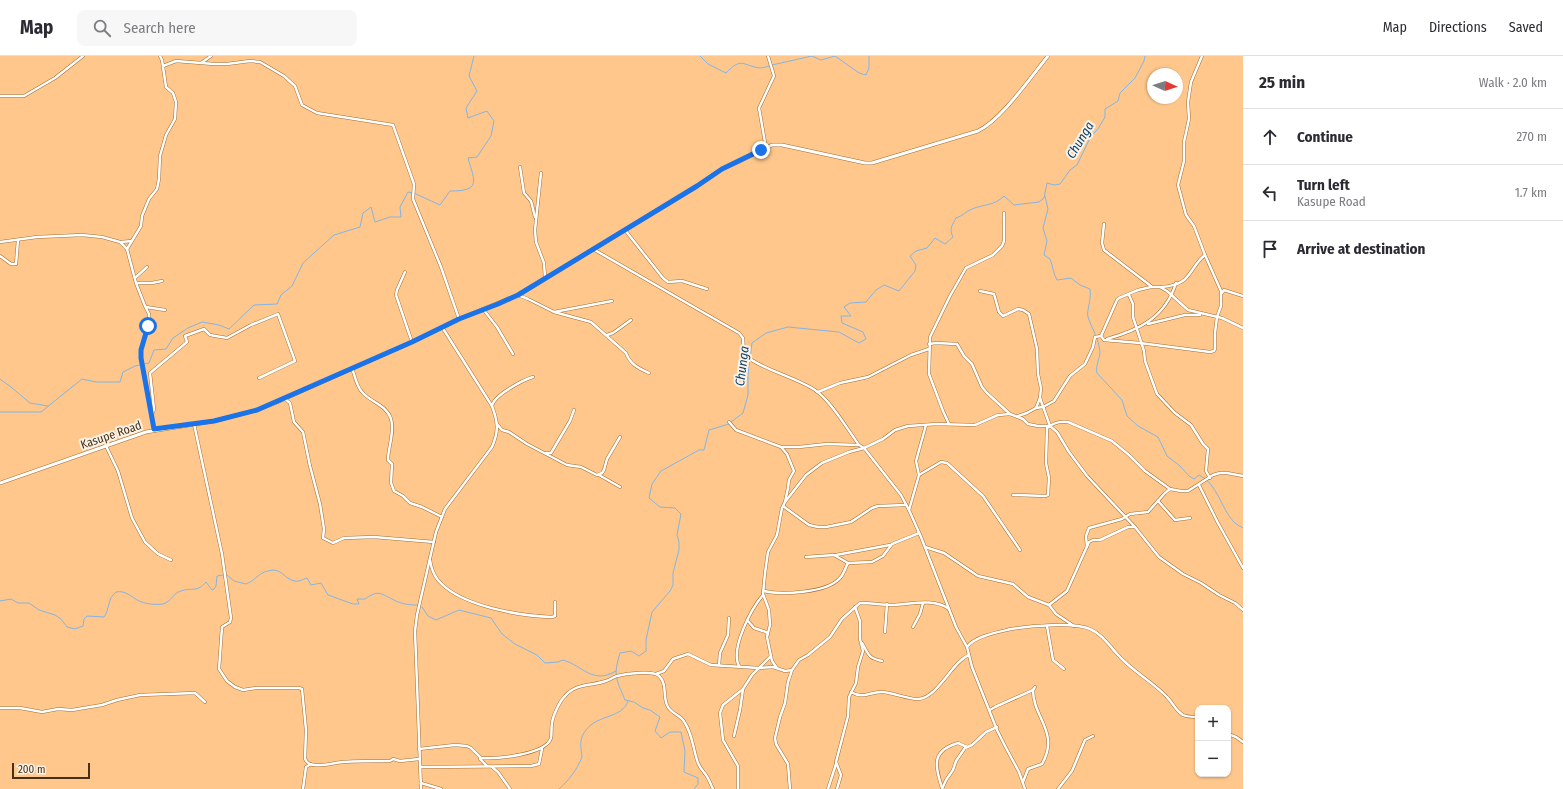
<!DOCTYPE html>
<html lang="en">
<head>
<meta charset="utf-8">
<style>
	body { margin:0; font-family:"Fira Sans Condensed",sans-serif; background:#f7f7f7; color:#2b2b33 }
	.controls { position:absolute; right:12px; bottom:12px; display:grid; overflow:hidden; border-radius:8px; box-shadow:0 1px 3px #0004 }
	.controls button { width:36px; height:36px; display:grid; place-items:center; padding:0; border:0; border-bottom:1px solid #e1e1e2; background:#fff; color:#2b2b33; font:20px sans-serif }
	.compass { position:absolute; left:1147px; top:12px; width:36px; height:36px; border-radius:50%; background:#fff; box-shadow:0 1px 3px #0004; rotate:93deg }
	.scale { position:absolute; left:12px; bottom:10px; width:78px; box-sizing:border-box; padding-left:4px; border:2px solid #463017; border-top:0; font-size:11px; line-height:14px; white-space:nowrap; color:#463017; -webkit-text-stroke:3px #fdf2e6; paint-order:stroke }
	.stop { position:absolute; width:12px; height:12px; margin:-9px; border:3px solid #1a73e8; border-radius:50%; background:#fff }
	.stop.end { background:#1a73e8; border-color:#fff; box-shadow:0 1px 4px #0008 }
	.list { margin:0; padding:0; list-style:none }
	h2 { display:flex; justify-content:space-between; align-items:center; height:52px; margin:0; padding:0 16px; font-size:17px }
	h2 small { font-size:13px; font-weight:400; color:#7c7c81 }
	.list li { display:grid; grid-template-columns:26px 1fr auto; gap:12px; align-items:center; box-sizing:border-box; height:56px; padding:0 16px; border-top:1px solid #e1e1e2 }
	.list b { display:block; font-size:15px; white-space:nowrap }
	.list p { margin:0; font-size:13px; white-space:nowrap; color:#7c7c81 }
	.list em { font-size:13px; font-style:normal; color:#7c7c81 }
	.icon { flex:none; width:22px; height:22px; fill:none; stroke:currentColor; stroke-width:2; stroke-linecap:round; stroke-linejoin:round }
	.map { position:relative; flex:none; width:1243px; height:733px; overflow:hidden }
	header { display:flex; align-items:center; gap:24px; box-sizing:border-box; height:56px; padding:0 20px; background:#fff; border-bottom:1px solid #e1e1e2 }
	header strong { font-size:19px }
	nav { display:flex; gap:22px; margin-inline-start:auto; font-size:14px }
	.search { width:280px; height:36px; background:#f7f7f7; display:flex; align-items:center; gap:10px; box-sizing:border-box; padding:0 14px; border-radius:8px; color:#7c7c81; font-size:15px }
	main { display:flex }
	aside { flex:1; background:#fff }
	.map>svg:first-child { display:block }
	.lines { fill:none; stroke-linecap:round; stroke-linejoin:round }
	.stream { stroke:#83b5e5; stroke-width:1 }
	.minor-casing { stroke:#a06d31; stroke-width:3.5 }
	.tertiary-casing { stroke:#a06d31; stroke-width:4 }
	.minor { stroke:#fff; stroke-width:2.5 }
	.tertiary { stroke:#fff; stroke-width:3 }
	.route { stroke:#1a73e8; stroke-width:5 }
	.labels { text-anchor:middle; dominant-baseline:central; stroke-width:4; stroke-linejoin:round; paint-order:stroke }
	.street-label { font-size:12px; fill:#463017; stroke:#fdf2e6 }
	.water-label { font-size:13px; font-style:italic; fill:#09436f; stroke:#fdf2e6 }
</style>
</head>
<body>
<header>
<strong>Map</strong>
<div class="search"><svg class="icon" aria-label="search" viewBox="0 0 24 24"><circle cx="10" cy="10" r="6"/><path d="M15 15l6 6"/></svg>Search here</div>
<nav><a>Map</a><a>Directions</a><a>Saved</a></nav>
</header>
<main>
<div class="map">
<svg width="1243" height="733" viewBox="0 0 1243 733">
	<rect width="100%" height="100%" fill="#ffc78b"/>
	<g class="lines">
		<g class="stream">
			<path d="M700,0L708,8L726,17C742,0 743,10 760,12C762,12 767,11 769,10"/>
			<polyline points="835,0 859,17 866,19 869,12 869,0"/>
			<polyline points="772,9 812,0 821,4 835,0"/>
			<path d="M1045,140L1048,153L1043,172L1047,185L1044,199L1050,203C1053,210 1053,217 1057,224L1071,222L1080,229L1090,233C1092,243 1086,255 1088,261C1092,273 1099,283 1100,296C1100,303 1095,310 1097,317L1122,344L1127,360L1138,370L1158,381L1167,400L1180,410L1189,420L1194,423L1199,419C1217,427 1221,452 1233,465C1235,468 1240,470 1243,472"/>
			<polyline points="0,323 11,331 30,347 48,350"/>
			<path d="M0,356H41L82,323L96,326H120L123,316L135,310L149,307L154,294L166,293L173,282L188,272L202,266L219,269L229,273L254,249L277,248L281,239L292,230L303,207L334,179L360,171L363,157L371,151L375,166L390,161H401L400,151L408,136L416,138L440,149L450,135C481,135 475,126 468,102L477,101L491,80L494,65L487,55L468,62L466,52L477,35L469,20L474,0"/>
			<path d="M731,366L743,357L748,339V318L752,287L766,277L788,271L839,276L859,287L866,283L863,276L842,267L841,260H851L844,251L850,247L866,246L876,234L884,229L899,235L915,215L916,209L910,200L916,195L927,192L935,182L945,188L953,181C949,173 952,169 956,162C963,160 966,155 972,153C984,148 994,150 1004,140L1014,149L1039,146L1044,142L1047,127L1054,129L1060,128L1070,114L1077,109L1091,80L1098,73L1105,61V53L1118,45L1120,37L1135,22L1144,5L1145,0"/>
			<path d="M227,519L234,525L246,528C257,524 258,515 274,514C282,514 286,524 295,525C300,526 303,523 307,522L311,529L321,527L328,539L353,548H359L357,543H365C379,533 381,538 394,544C401,548 409,549 417,549"/>
			<path d="M0,545L11,543L18,547H29L39,554L55,559L61,563L67,571L75,573L83,570L84,563L87,560L104,561C110,553 107,543 116,536C126,534 131,541 139,545C146,548 155,549 163,548C171,546 173,537 181,535C192,531 197,537 206,526L212,534L214,533L216,530L217,520L223,519"/>
			<path d="M422,551L428,560L436,564L459,554L491,562L502,578L515,588L537,599L545,607L558,606L563,604C584,610 592,629 616,615"/>
			<path d="M559,733C569,724 577,714 582,701C582,698 581,694 581,692C580,685 582,679 586,674C598,658 622,663 628,645"/>
			<path d="M694,733L698,728V722L684,716L685,695L681,676H670L661,682L655,675L660,661L650,654L643,652L634,646L625,644C616,622 613,620 620,597L631,595L639,600L646,595V584L652,556L670,535L673,529V517L679,494V486L677,479L681,458L675,452L660,451L649,442L652,428L661,415L699,394H704L709,374L729,368"/>
		</g>
		<g class="minor-casing">
			<g id="minor">
				<polyline points="201,7 211,0"/>
				<polyline points="163,10 176,5 214,8 227,8 250,5 260,6 284,20 295,30 302,49 317,57 393,69 414,128 413,143 441,211 459,263"/>
				<polyline points="0,40 24,40 55,22 83,0"/>
				<polyline points="766,92 759,52 774,20 768,0"/>
				<polyline points="520,111 524,137 531,145 535,161"/>
				<polyline points="541,117 535,174 536,186 544,207 545,222"/>
				<polyline points="1104,168 1102,187 1104,194 1151,230"/>
				<polyline points="625,174 663,222 668,226 682,225 707,233"/>
				<polyline points="0,186 37,181 82,179 102,181 120,186 127,193 136,227 145,250 149,258 149,267 141,293 141,302 154,373"/>
				<polyline points="121,186 132,185"/>
				<polyline points="127,193 141,170 142,160 149,143 157,133 159,123 160,100 166,79 175,63 176,46 173,37 166,31 162,4 160,0"/>
				<path d="M593,193L739,277L743,282L744,299C765,315 793,320 815,334C831,345 848,374 859,389L864,392L901,439L909,454L921,481L956,571L967,591L972,611L997,674L1004,688L1019,716L1025,733"/>
				<polyline points="0,200 11,208 16,208 18,184"/>
				<polyline points="405,216 397,234 396,239 412,286"/>
				<polyline points="135,222 147,211"/>
				<polyline points="136,227 152,227 162,225"/>
				<path d="M1161,231C1168,231 1182,228 1187,221C1194,213 1196,206 1205,199"/>
				<polyline points="980,235 994,238 999,256 1003,260 1018,253 1023,254 1029,258 1037,293 1038,318 1041,332 1040,342 1036,352"/>
				<polyline points="1222,237 1224,234 1243,240"/>
				<polyline points="518,239 528,243 554,256 612,245"/>
				<polyline points="1129,239 1133,248 1133,261 1144,295 1145,305 1157,338 1175,357 1191,369 1203,388 1208,393 1206,415 1210,422"/>
				<polyline points="146,251 165,254"/>
				<polyline points="483,253 497,271 513,298"/>
				<path d="M554,256L591,266L626,297C630,308 638,312 649,317"/>
				<polyline points="1148,268 1185,259 1200,259"/>
				<polyline points="607,279 613,277 631,264"/>
				<polyline points="1101,280 1104,284 1140,287 1210,296 1214,295 1215,293 1215,277 1217,261 1221,250 1221,235 1205,199 1194,170 1186,159 1178,129 1184,105 1184,86 1189,63 1188,46 1191,26 1202,0"/>
				<path d="M1107,283C1139,274 1165,262 1176,227"/>
				<polyline points="929,288 936,287 957,288 964,300 972,308 982,331 987,337 1010,358 1023,363 1028,368 1038,370 1050,370 1057,376 1069,396 1087,420 1135,471 1159,501 1183,518 1201,527 1219,539 1235,547 1243,554"/>
				<path d="M352,312C355,320 356,329 362,336C370,346 387,349 391,363C395,376 388,391 388,404L392,408L391,427L394,435L403,440L410,447L422,451L442,461"/>
				<polyline points="816,335 818,336 840,327 868,321 911,299 929,293"/>
				<polyline points="1040,342 1050,370"/>
				<polyline points="285,343 290,347 294,366 303,376 310,410 320,448 324,473 323,482 333,487 344,482 374,481 434,486"/>
				<path d="M492,350C494,339 523,324 533,321"/>
				<polyline points="152,359 154,353 150,317 187,286 185,280 204,273 210,279 227,282 251,269 278,258 295,305 259,322"/>
				<polyline points="1018,360 1027,357 1036,352 1043,351 1054,345 1070,320 1085,308 1093,291 1095,281 1101,280 1117,244 1119,242 1138,234 1151,231 1160,231 1167,235 1188,254 1222,262 1243,272"/>
				<polyline points="729,366 736,374 781,391 787,398 794,415 789,424 788,432 785,446 782,452 777,479 768,496 765,517 763,538 769,554 770,569 767,581 772,605 777,612"/>
				<path d="M194,368L222,498L231,562L230,566L222,571L219,613L227,625L235,631L243,634L256,632H299L302,633L306,674L305,703C307,707 311,709 315,709C325,710 333,707 343,706C359,705 374,705 390,705L393,703L400,705L419,703"/>
				<polyline points="497,368 502,374 509,376 527,388 567,409 581,411 597,419 602,417 604,414 607,403 620,381"/>
				<polyline points="949,368 943,355 929,318 930,281 950,240 966,212 993,199 1002,190 1004,185 1004,157"/>
				<polyline points="106,390 118,415 132,462 145,486 158,498 171,504"/>
				<polyline points="782,391 799,391 827,388 858,389"/>
				<polyline points="545,397 551,397 570,365 574,354"/>
				<polyline points="599,419 620,431"/>
				<polyline points="919,419 941,406 947,407 983,440 1020,494"/>
				<polyline points="1199,429 1218,467 1243,512"/>
				<path d="M1013,439L1046,440L1048,439L1049,422L1046,407L1047,372C1054,366 1060,365 1068,366L1112,385L1129,399L1145,415L1170,433L1181,435H1188L1213,419L1220,417H1227L1243,420"/>
				<polyline points="1158,445 1175,464 1190,462"/>
				<polyline points="785,446 806,419 822,407 849,396 864,392 883,383 895,374 908,370 937,368 975,369 998,359 1010,358"/>
				<polyline points="783,450 809,469 818,471 826,471 851,466 872,452 878,450 906,449"/>
				<polyline points="909,454 919,419 916,405 926,369"/>
				<polyline points="925,491 944,497 978,520 1013,528 1028,541 1049,549"/>
				<polyline points="1087,491 1086,480 1089,472 1122,463 1130,458 1148,456 1165,437 1170,433"/>
				<polyline points="836,499 890,489"/>
				<polyline points="806,501 834,499 848,507 872,506 883,500 892,488 919,477"/>
				<path d="M430,504C431,511 433,518 438,524C459,550 520,560 552,561L555,560V546"/>
				<path d="M764,535C781,539 826,537 839,523C844,519 845,512 848,507"/>
				<polyline points="748,565 754,572 766,576 768,578"/>
				<polyline points="1047,570 1053,604 1064,613"/>
				<polyline points="1074,570 1056,558 1049,549 1067,535 1089,486 1093,484 1100,484 1128,471 1135,471"/>
				<polyline points="913,571 920,558 923,547"/>
				<polyline points="885,576 887,548"/>
				<path d="M862,587C869,599 868,602 882,605"/>
				<path d="M967,591C975,580 999,576 1011,573C1029,570 1074,566 1090,573C1104,579 1112,594 1123,604C1137,618 1154,627 1167,641C1173,647 1175,654 1183,659C1187,661 1194,661 1198,661"/>
				<polyline points="719,609 720,597 728,579 729,562"/>
				<path d="M739,610C730,593 751,553 763,539"/>
				<path d="M656,618L664,615L673,603L688,598L711,609L759,612L773,611L785,615L792,614L799,604L808,599L830,581L842,563L860,547C871,547 883,549 894,549C912,548 934,542 949,553"/>
				<path d="M851,636C864,644 870,635 883,636C893,637 911,644 919,643C938,641 952,606 969,599"/>
				<polyline points="0,652 20,652 42,656 58,653 72,654 102,649 117,644 140,639 195,637 205,646"/>
				<polyline points="990,654 995,651 1033,634"/>
				<polyline points="1228,678 1236,681 1243,686"/>
				<polyline points="734,680 740,654 743,633 752,619 771,600"/>
				<path d="M419,693L455,689L467,690L471,692L481,702C496,703 546,699 551,682C552,678 551,672 552,667C553,660 559,646 565,640C576,627 592,630 606,625C610,624 613,621 617,620C625,618 652,614 659,620C668,628 662,642 668,651C672,658 681,659 685,667C693,680 693,693 698,707C700,712 703,715 706,719C709,723 711,729 713,733"/>
				<polyline points="480,703 487,710"/>
				<polyline points="421,711 531,710 539,708 542,693"/>
				<polyline points="492,711 498,716 510,733"/>
				<path d="M1023,726L1028,713L1042,708C1060,676 1033,662 1033,634L1035,631"/>
				<polyline points="421,727 441,733"/>
				<path d="M942,732C935,709 931,695 958,687L967,691"/>
				<polyline points="303,733 306,711 311,708"/>
				<path d="M421,733L415,575L417,559L436,476L445,453L492,391C499,375 498,366 492,350L442,271"/>
				<polyline points="738,733 738,710 723,684 720,657 723,649 743,633"/>
				<polyline points="790,733 788,708 776,688 775,682 780,661 785,647 788,626 792,614"/>
				<polyline points="828,733 836,708"/>
				<polyline points="837,733 841,719 836,706 848,660 849,641 856,627 858,611 863,595 860,583 860,565 855,551"/>
				<polyline points="942,733 946,724 953,714 956,705 965,692 972,689 986,676 997,671"/>
				<polyline points="1058,733 1072,715 1085,684 1093,680"/>
			</g>
		</g>
		<g class="tertiary-casing">
			<path id="tertiary" d="M0,427L146,376L214,365L257,354L275,347L412,286L459,263L518,239L697,130L722,113L738,106L772,89H782L865,107H872L978,75C1002,63 1030,22 1048,0"/>
		</g>
		<use href="#minor" class="minor"/>
		<use href="#tertiary" class="tertiary"/>
	</g>
	<g class="lines">
		<polyline class="route" points="148,270 141,294 141,302 154,373 214,365 257,354 412,286 459,263 498,248 518,239 697,130 722,113 761,94"/>
	</g>
	<g class="labels">
		<g class="street-label">
			<text transform="translate(111 379) rotate(-19)">Kasupe Road</text>
		</g>
		<g class="water-label">
			<text transform="translate(1080 84) rotate(-59)">Chunga</text>
			<text transform="translate(742 310) rotate(-83)">Chunga</text>
		</g>
	</g>
</svg>
<div class="controls">
<button>+</button>
<button>−</button>
</div>
<svg class="compass" viewBox="-18 -18 36 36"><path d="M0-13l5 13h-10z" fill="#e53935"/><path d="M0 13l5-13h-10z" fill="#7c7c81"/></svg>
<div class="scale">200 m</div>
<div class="stop" style="left:148px;top:270px"></div>
<div class="stop end" style="left:761px;top:94px"></div>
</div>
<aside>
<h2>25 min<small>Walk · 2.0 km</small></h2>
<ul class="list">
<li><svg class="icon" aria-label="ahead" viewBox="0 0 24 24"><path d="M12 20V5M6 11l6-6 6 6"/></svg><div><b>Continue</b></div><em>270 m</em></li>
<li><svg class="icon" aria-label="left" viewBox="0 0 24 24"><path d="M17 20v-9H6M10 6l-5 5 5 5"/></svg><div><b>Turn left</b><p>Kasupe Road</p></div><em>1.7 km</em></li>
<li><svg class="icon" aria-label="arrive" viewBox="0 0 24 24"><path d="M6 21V4h12l-3 4 3 4H6"/></svg><div><b>Arrive at destination</b></div></li>
</ul>
</aside>
</main>
</body>
</html>
